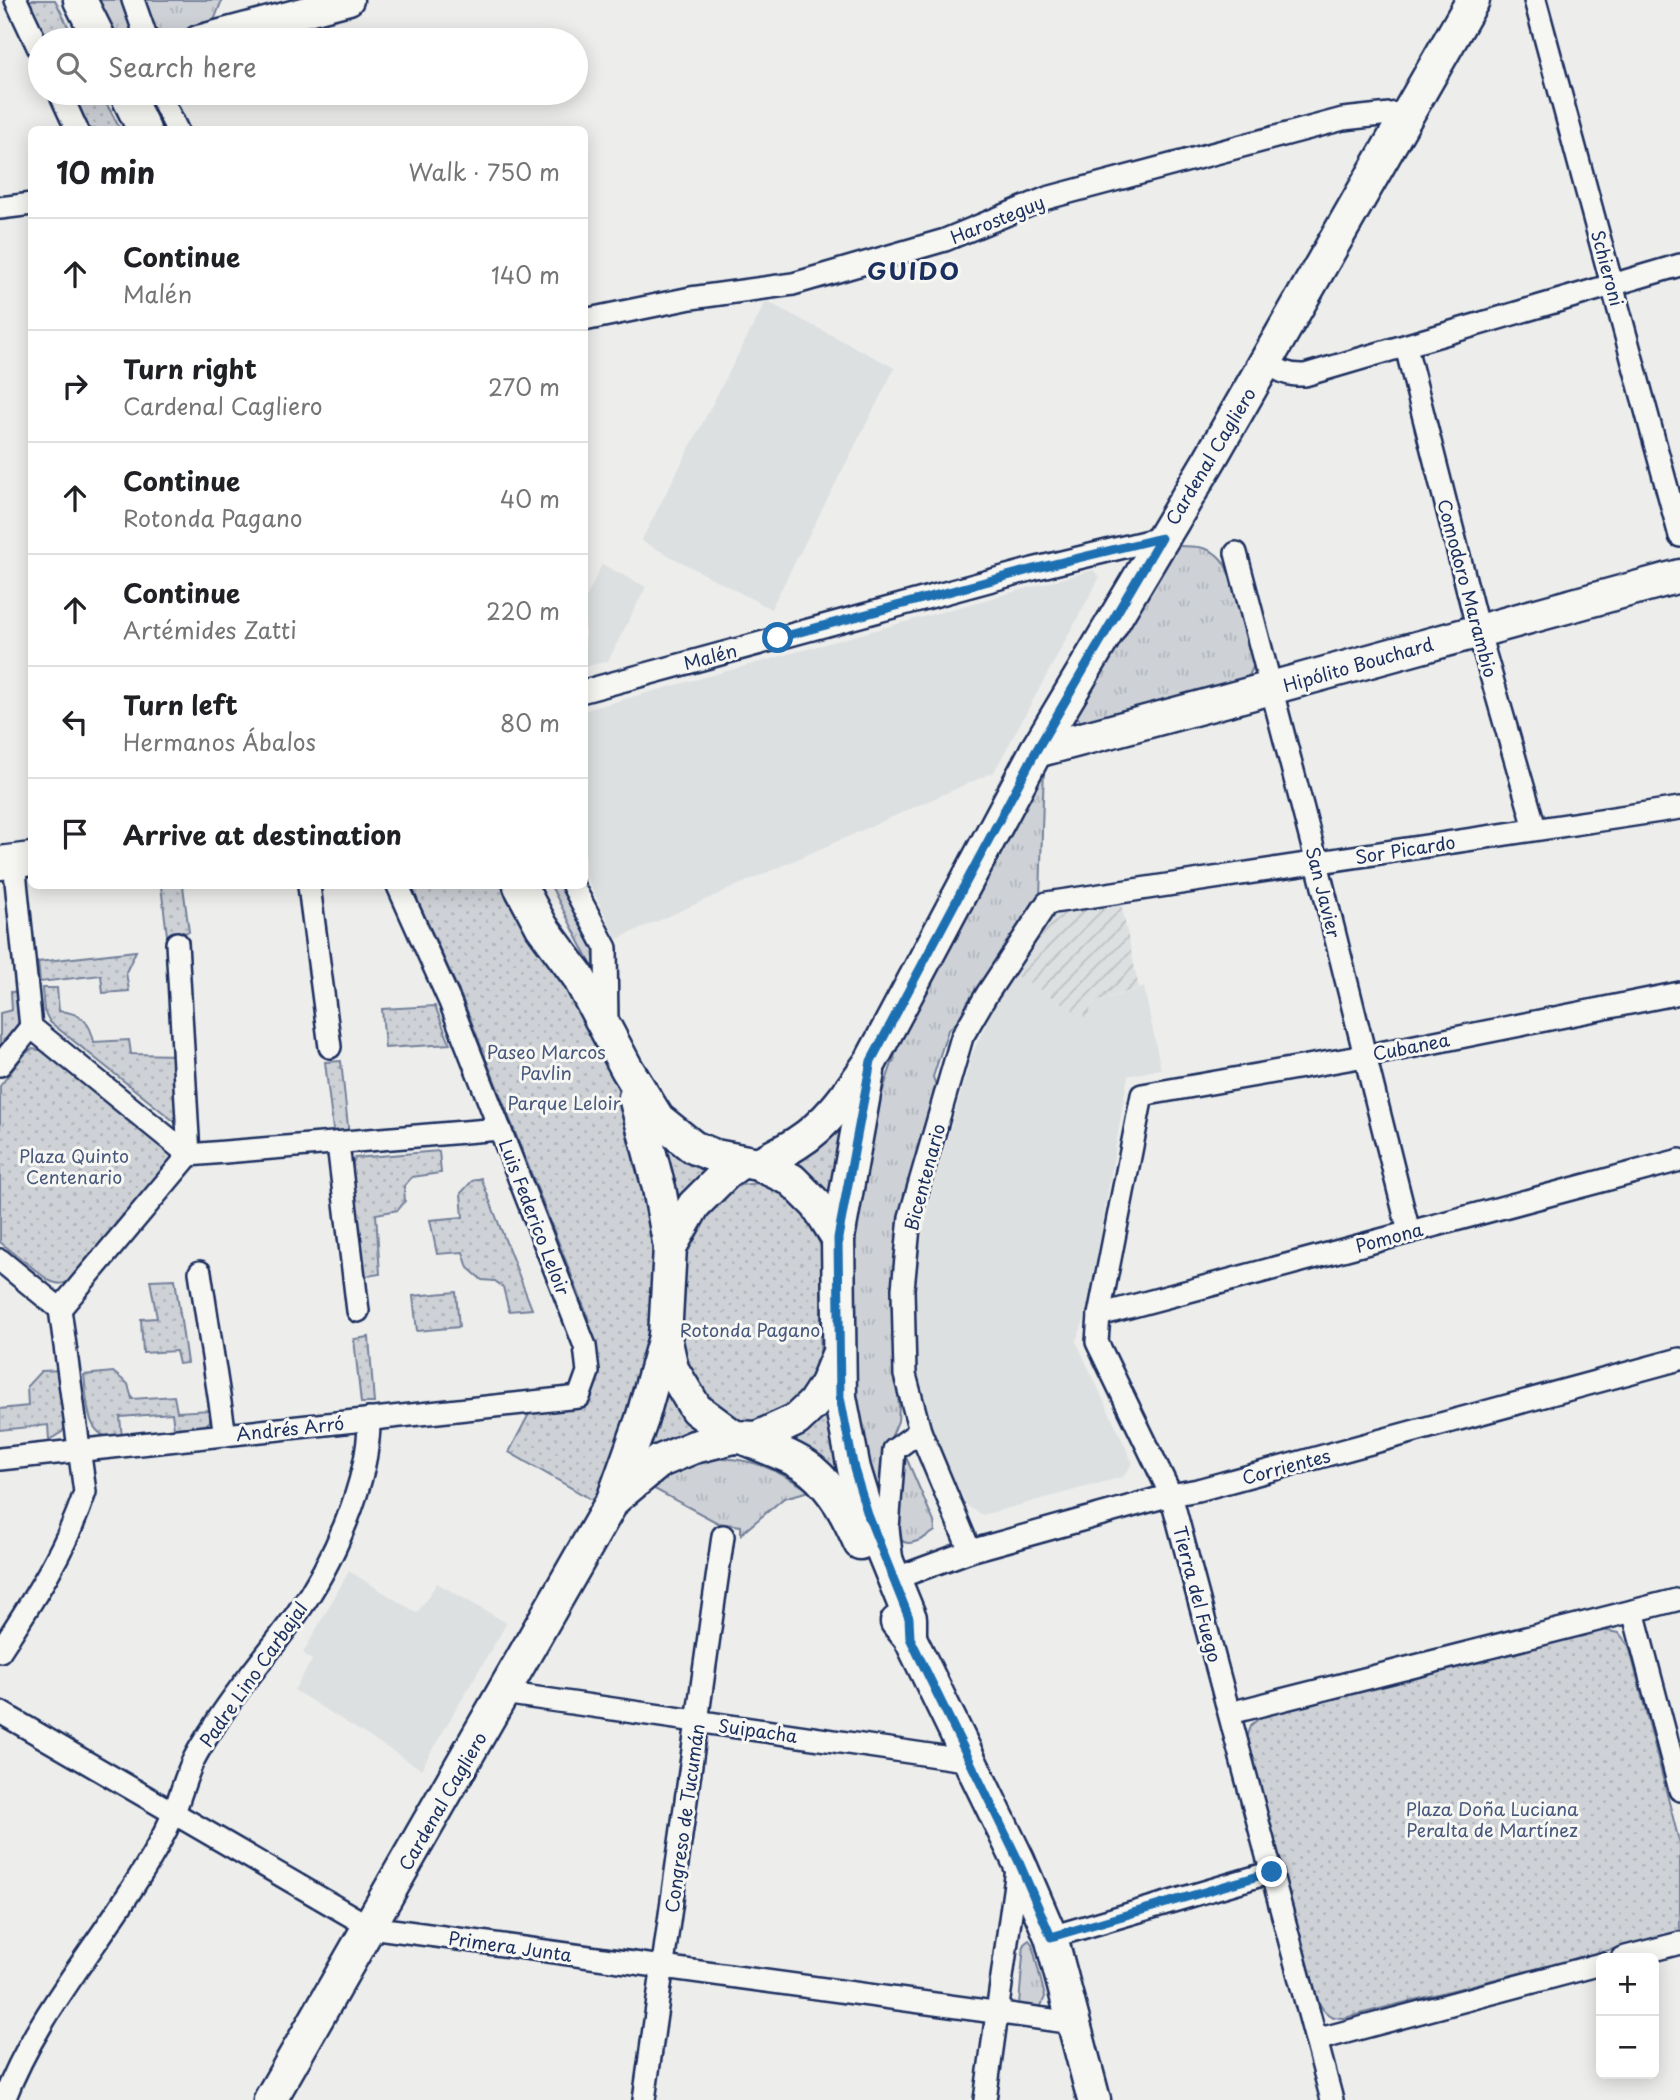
<!DOCTYPE html>
<html lang="en">
<head>
<meta charset="utf-8">
<style>
	body { margin:0; font-family:"Playpen Sans",sans-serif; background:#f2f2f2; color:#202124 }
	.controls { position:absolute; right:21px; bottom:21px; display:grid; overflow:hidden; border-radius:10px; box-shadow:0 4px 18px #0003 }
	.controls button { width:63px; height:63px; display:grid; place-items:center; padding:0; border:0; border-bottom:2px solid #e0e0e0; background:#fff; color:#202124; font:35px sans-serif }
	.stop { position:absolute; width:21px; height:21px; margin:-16px; border:5px solid #1f6fb2; border-radius:50%; background:#fff }
	.stop.end { background:#1f6fb2; border-color:#fff; box-shadow:0 2px 7px #0008 }
	.list { margin:0; padding:0; list-style:none }
	h2 { display:flex; justify-content:space-between; align-items:center; height:91px; margin:0; padding:0 28px; font-size:30px }
	h2 small { font-size:23px; font-weight:400; color:#757577 }
	.list li { display:grid; grid-template-columns:46px 1fr auto; gap:21px; align-items:center; box-sizing:border-box; height:112px; padding:0 28px; border-top:2px solid #e0e0e0 }
	.list b { display:block; font-size:26px; white-space:nowrap }
	.list p { margin:0; font-size:23px; white-space:nowrap; color:#757577 }
	.list em { font-size:23px; font-style:normal; color:#757577 }
	.icon { flex:none; width:38px; height:38px; fill:none; stroke:currentColor; stroke-width:2; stroke-linecap:round; stroke-linejoin:round }
	.map { position:relative; flex:none; width:1680px; height:2100px; overflow:hidden }
	.search { position:absolute; background:#fff; box-shadow:0 4px 18px #0003; left:28px; top:28px; width:560px; height:77px; display:flex; align-items:center; gap:18px; box-sizing:border-box; padding:0 24px; border-radius:38px; color:#757577; font-size:26px }
	.panel { position:absolute; background:#fff; box-shadow:0 4px 18px #0003; left:28px; top:126px; width:560px; height:763px; border-radius:10px }
	.map>svg:first-child { display:block }
	.built { fill:#dde0e1 }
	.industrial { fill:url(#industrial-furrows) }
	.grass { fill:url(#grass-tufts); stroke:#74809a; stroke-width:2 }
	.park { fill:url(#park-dots); stroke:#74809a; stroke-width:2 }
	.lines { fill:none; stroke-linecap:round; stroke-linejoin:round }
	.minor-casing { stroke:#1b2f5e; stroke-width:26 }
	.tertiary-casing { stroke:#1b2f5e; stroke-width:33 }
	.secondary-casing { stroke:#1b2f5e; stroke-width:37 }
	.minor { stroke:#f6f6f2; stroke-width:21 }
	.tertiary { stroke:#f6f6f2; stroke-width:28 }
	.secondary { stroke:#f6f6f2; stroke-width:32 }
	.route { stroke:#1f6fb2; stroke-width:9 }
	.labels { text-anchor:middle; dominant-baseline:central; stroke-width:6; stroke-linejoin:round; paint-order:stroke }
	.street-label { font-size:18px; fill:#1b2f5e; stroke:#f6f6f2 }
	.park-label { font-size:18px; fill:#48587c; stroke:#f6f6f2 }
	.district-label { font-size:24px; font-weight:bold; letter-spacing:2px; fill:#1b2f5e; stroke:#f6f6f2 }
</style>
</head>
<body>
<div class="map">
<svg width="1680" height="2100" viewBox="0 0 1680 2100">
	<defs>
		<pattern id="industrial-furrows" width="10" height="10" patternUnits="userSpaceOnUse" patternTransform="scale(1.75)"><rect width="10" height="10" fill="#dde0e1"/><path d="M-1 1l2-2M0 10L10 0M9 11l2-2" fill="none" stroke="#bdc0c3"/></pattern>
		<pattern id="grass-tufts" width="24" height="20" patternUnits="userSpaceOnUse" patternTransform="scale(1.75)"><rect width="24" height="20" fill="#ced2d7"/><path d="M3 7l-1-3M5 7V3M7 7l1-3M15 17l-1-3M17 17v-4M19 17l1-3" fill="none" stroke="#b0b5bb"/></pattern>
		<pattern id="park-dots" width="8" height="8" patternUnits="userSpaceOnUse" patternTransform="scale(1.75)"><rect width="8" height="8" fill="#ced2d7"/><path d="M2 2h.1M6 6h.1" fill="none" stroke="#b0b5bb" stroke-width="1.8" stroke-linecap="round"/></pattern>
	</defs>
	<rect width="100%" height="100%" fill="#edeeec"/>
	<filter id="ink" filterUnits="userSpaceOnUse"><feTurbulence type="fractalNoise" baseFrequency=".0143" numOctaves="2"/><feDisplacementMap in="SourceGraphic" scale="14" xChannelSelector="R" yChannelSelector="G"/><feConvolveMatrix kernelMatrix="1 2 1 2 8 2 1 2 1" color-interpolation-filters="sRGB"/></filter>
	<g filter="url(#ink)">
		<g class="built">
			<polygon points="766,301 895,368 771,609 641,541"/>
			<polygon points="602,564 646,587 608,661 585,667 585,600"/>
			<polygon points="1093,570 1100,577 994,772 617,939 585,875 585,710"/>
			<polygon points="1010,972 1088,1018 1092,1003 1144,987 1161,1069 1128,1076 1087,1313 1076,1341 1133,1463 1123,1477 983,1515 967,1506 930,1428 916,1371 911,1295 929,1202 972,1054"/>
			<polygon points="349,1571 417,1613 437,1583 507,1623 421,1769 294,1690 312,1660 303,1653"/>
		</g>
		<polygon class="industrial" points="1121,903 1139,988 1092,1003 1088,1019 1010,972 1045,914"/>
		<g class="grass">
			<path d="M92,0H122L132,27L129,35C108,47 99,15 92,0Z"/>
			<polygon points="141,0 222,0 208,36 194,40 157,40"/>
			<path d="M1174,546C1191,546 1209,545 1221,559C1235,575 1248,641 1254,665L1249,676L1239,684L1090,725L1080,722L1077,716L1080,704Z"/>
			<polygon points="1044,765 1040,898 967,1003 963,1017 948,1030 933,1077 939,1094 896,1374 899,1407 898,1421 886,1450 882,1506 867,1466 857,1405 852,1365 851,1292 855,1223 877,1108 901,1037"/>
			<polygon points="551,886 560,886 596,955 596,974"/>
			<path d="M900,1455L906,1457L934,1522L935,1531C928,1536 912,1546 904,1542C890,1535 899,1470 900,1455Z"/>
			<path d="M712,1458C754,1458 775,1469 810,1491L784,1498L741,1534V1526L718,1523L645,1484L680,1465Z"/>
			<polygon points="1029,1940 1032,1944 1045,1997 1040,2008 1025,2007 1019,2004 1024,1944"/>
		</g>
		<g class="park">
			<polygon points="22,0 55,0 75,40 42,40"/>
			<polygon points="68,93 101,93 120,129 86,129"/>
			<polygon points="161,886 183,886 189,932 167,935"/>
			<polygon points="411,886 508,886 557,966 613,1076 631,1124 655,1245 654,1289 643,1383 601,1505 509,1452 529,1414 571,1408 594,1350 588,1317 462,998"/>
			<polygon points="136,951 126,972 129,991 103,993 101,975 40,982 38,962"/>
			<path d="M42,988H57L59,1011C81,1013 90,1021 94,1042L129,1040L131,1054L178,1055L180,1121L175,1122L50,1022L44,1011Z"/>
			<path d="M21,991C24,1021 19,1026 0,1048V1013L12,1010L11,992Z"/>
			<polygon points="435,1006 450,1044 385,1048 382,1009"/>
			<path d="M32,1049L48,1051L171,1153V1160L73,1279C64,1285 58,1285 48,1280L0,1242V1086L25,1054Z"/>
			<polygon points="341,1061 349,1136 334,1138 325,1062"/>
			<polygon points="851,1102 835,1207 785,1168"/>
			<polygon points="660,1136 709,1171 676,1212"/>
			<polygon points="439,1151 441,1173 412,1177 404,1186 405,1201 398,1210 376,1214 380,1274 360,1277 350,1170 355,1158"/>
			<polygon points="481,1178 532,1309 509,1311 503,1287 495,1281 482,1280 468,1268 463,1252 437,1254 430,1220 463,1217 461,1193 472,1181"/>
			<polygon points="761,1183 774,1186 792,1202 810,1223 822,1248 820,1364 789,1412 744,1428 705,1402 684,1358 679,1333 686,1243 694,1226 722,1194 740,1185"/>
			<polygon points="175,1279 187,1363 179,1364 176,1351 143,1353 141,1319 157,1318 150,1280"/>
			<polygon points="456,1292 459,1327 417,1331 413,1296"/>
			<polygon points="369,1337 374,1403 361,1403 354,1339"/>
			<polygon points="62,1370 68,1422 62,1432 49,1440 48,1425 0,1430 0,1409 28,1406 27,1386 41,1371"/>
			<path d="M113,1372L128,1384L132,1399L174,1396L177,1412L210,1410V1421L205,1426L174,1428L172,1413L120,1417L122,1438C84,1442 88,1402 84,1375Z"/>
			<polygon points="661,1383 702,1429 640,1463"/>
			<polygon points="829,1399 843,1480 788,1438"/>
			<path d="M1601,1630L1619,1633L1629,1646L1680,1845V1932L1344,2018C1329,2018 1325,2014 1318,2001L1247,1739L1251,1725L1262,1716Z"/>
		</g>
		<g class="lines">
			<g class="minor-casing">
				<g id="minor">
					<polyline points="16,0 40,51"/>
					<polyline points="133,0 147,40"/>
					<polyline points="1535,0 1680,536"/>
					<polyline points="60,93 77,130"/>
					<polyline points="159,93 177,130"/>
					<polyline points="0,208 32,204"/>
					<polyline points="584,320 691,298 793,284 945,240 1047,198 1343,119 1409,112"/>
					<polyline points="1406,347 1478,630 1535,828"/>
					<path d="M1266,361C1279,371 1288,376 1305,375L1680,265"/>
					<polyline points="1236,553 1317,863 1409,1232"/>
					<polyline points="584,691 1033,569 1161,538"/>
					<polyline points="14,862 31,1027"/>
					<polyline points="309,886 330,1047"/>
					<polyline points="573,886 606,948 607,1024"/>
					<polyline points="177,943 189,1155"/>
					<polyline points="0,1065 31,1027 189,1155 500,1129"/>
					<polyline points="338,1144 358,1311"/>
					<polyline points="0,1260 60,1309 189,1155"/>
					<polyline points="200,1272 225,1435"/>
					<polyline points="1099,1315 1680,1160"/>
					<polyline points="920,1431 894,1450 888,1528 894,1579 970,1551 1171,1495 1198,1490 1680,1359"/>
					<polyline points="0,1459 579,1397 588,1372 585,1346 450,1002 398,886"/>
					<polyline points="970,1551 920,1431 905,1375 903,1289 910,1217 962,1037 987,994 1047,903 1680,808"/>
					<polyline points="1633,1611 1680,1790"/>
					<path d="M0,1651C33,1600 66,1550 85,1492L60,1309"/>
					<polyline points="503,1693 971,1761"/>
					<polyline points="0,1712 370,1927 1074,2023"/>
					<polyline points="1230,1713 1680,1599"/>
					<polyline points="1051,1937 1272,1872"/>
					<polyline points="1622,1958 1680,1943"/>
					<polyline points="1316,2040 1601,1964"/>
					<path d="M4,2100C34,2021 88,1958 133,1887C148,1864 163,1838 174,1813C180,1796 185,1779 192,1763C198,1750 206,1738 214,1726C238,1687 269,1653 296,1615C332,1565 370,1481 369,1419"/>
					<polyline points="644,2100 723,1536"/>
					<polyline points="985,2100 1018,1862"/>
					<polyline points="1332,2100 1171,1495 1097,1342 1099,1315 1142,1095 1365,1056 1680,993"/>
				</g>
			</g>
			<g class="tertiary-casing">
				<polyline id="tertiary" points="198,40 349,0"/>
			</g>
			<g class="secondary-casing">
				<g id="secondary">
					<polyline points="80,0 100,40"/>
					<polyline points="126,93 144,130"/>
					<path d="M1036,751C1251,695 1465,634 1680,576"/>
					<polyline points="0,863 32,859"/>
					<polyline points="520,886 542,927 578,976 627,1069 658,1119 693,1147 715,1156 758,1164 792,1180 817,1205 838,1238 840,1397 854,1469 868,1515 910,1618 910,1638"/>
					<polyline points="635,1097 659,1188 670,1247"/>
					<polyline points="741,1162 727,1172 694,1205 670,1247 665,1337 672,1369 696,1409 734,1437 757,1438 796,1420 813,1404 826,1384 837,1357"/>
					<path d="M758,1164C771,1157 785,1151 797,1143C829,1123 850,1091 871,1061L1036,751L1210,459L1473,0"/>
					<polyline points="838,1238 868,1072"/>
					<path d="M746,1439C767,1448 793,1456 811,1470C835,1490 848,1516 860,1543"/>
					<polyline points="614,1499 660,1461 694,1447 734,1437"/>
					<polyline points="897,1622 910,1638 1018,1860 1051,1937 1094,2100"/>
					<polyline points="270,2100 613,1500 642,1419 665,1337"/>
				</g>
			</g>
			<use href="#minor" class="minor"/>
			<use href="#tertiary" class="tertiary"/>
			<use href="#secondary" class="secondary"/>
		</g>
	</g>
	<g class="lines" filter="url(#ink)">
		<polyline class="route" points="778,638 1033,569 1161,538 1036,751 871,1061 838,1238 840,1397 854,1469 868,1515 909,1618 910,1638 1018,1860 1051,1937 1272,1872"/>
	</g>
	<g class="labels">
		<g class="street-label">
			<text transform="translate(997 219) rotate(-22)">Harosteguy</text>
			<text transform="translate(1608 268) rotate(75)">Schieroni</text>
			<text transform="translate(1210 456) rotate(-59)">Cardenal Cagliero</text>
			<text transform="translate(1468 588) rotate(75)">Comodoro Marambio</text>
			<text transform="translate(710 656) rotate(-15)">Malén</text>
			<text transform="translate(1358 664) rotate(-16)">Hipólito Bouchard</text>
			<text transform="translate(1405 849) rotate(-9)">Sor Picardo</text>
			<text transform="translate(1324 892) rotate(76)">San Javier</text>
			<text transform="translate(1411 1046) rotate(-11)">Cubanea</text>
			<text transform="translate(924 1177) rotate(-75)">Bicentenario</text>
			<text transform="translate(535 1217) rotate(69)">Luis Federico Leloir</text>
			<text transform="translate(1389 1237) rotate(-15)">Pomona</text>
			<text transform="translate(290 1428) rotate(-6)">Andrés Arró</text>
			<text transform="translate(1286 1466) rotate(-15)">Corrientes</text>
			<text transform="translate(1198 1594) rotate(75)">Tierra del Fuego</text>
			<text transform="translate(253 1674) rotate(-55)">Padre Lino Carbajal</text>
			<text transform="translate(758 1730) rotate(8)">Suipacha</text>
			<text transform="translate(442 1801) rotate(-60)">Cardenal Cagliero</text>
			<text transform="translate(684 1818) rotate(-82)">Congreso de Tucumán</text>
			<text transform="translate(510 1946) rotate(8)">Primera Junta</text>
		</g>
		<g class="park-label">
			<text x="546" y="1051">Paseo Marcos<tspan x="546" dy="21">Pavlin</tspan></text>
			<text x="564" y="1102">Parque Leloir</text>
			<text x="74" y="1155">Plaza Quinto<tspan x="74" dy="21">Centenario</tspan></text>
			<text x="750" y="1329">Rotonda Pagano</text>
			<text x="1492" y="1808">Plaza Doña Luciana<tspan x="1492" dy="21">Peralta de Martínez</tspan></text>
		</g>
		<g class="district-label">
			<text x="914" y="270">GUIDO</text>
		</g>
	</g>
</svg>
<div class="controls">
<button>+</button>
<button>−</button>
</div>
<div class="stop" style="left:778px;top:638px"></div>
<div class="stop end" style="left:1272px;top:1872px"></div>
<div class="search"><svg class="icon" aria-label="search" viewBox="0 0 24 24"><circle cx="10" cy="10" r="6"/><path d="M15 15l6 6"/></svg>Search here</div>
<section class="panel">
<h2>10 min<small>Walk · 750 m</small></h2>
<ul class="list">
<li><svg class="icon" aria-label="ahead" viewBox="0 0 24 24"><path d="M12 20V5M6 11l6-6 6 6"/></svg><div><b>Continue</b><p>Malén</p></div><em>140 m</em></li>
<li><svg class="icon" aria-label="right" viewBox="0 0 24 24"><path d="M7 20v-9h11M14 6l5 5-5 5"/></svg><div><b>Turn right</b><p>Cardenal Cagliero</p></div><em>270 m</em></li>
<li><svg class="icon" aria-label="ahead" viewBox="0 0 24 24"><path d="M12 20V5M6 11l6-6 6 6"/></svg><div><b>Continue</b><p>Rotonda Pagano</p></div><em>40 m</em></li>
<li><svg class="icon" aria-label="ahead" viewBox="0 0 24 24"><path d="M12 20V5M6 11l6-6 6 6"/></svg><div><b>Continue</b><p>Artémides Zatti</p></div><em>220 m</em></li>
<li><svg class="icon" aria-label="left" viewBox="0 0 24 24"><path d="M17 20v-9H6M10 6l-5 5 5 5"/></svg><div><b>Turn left</b><p>Hermanos Ábalos</p></div><em>80 m</em></li>
<li><svg class="icon" aria-label="arrive" viewBox="0 0 24 24"><path d="M6 21V4h12l-3 4 3 4H6"/></svg><div><b>Arrive at destination</b></div></li>
</ul>
</section>
</div>
</body>
</html>
